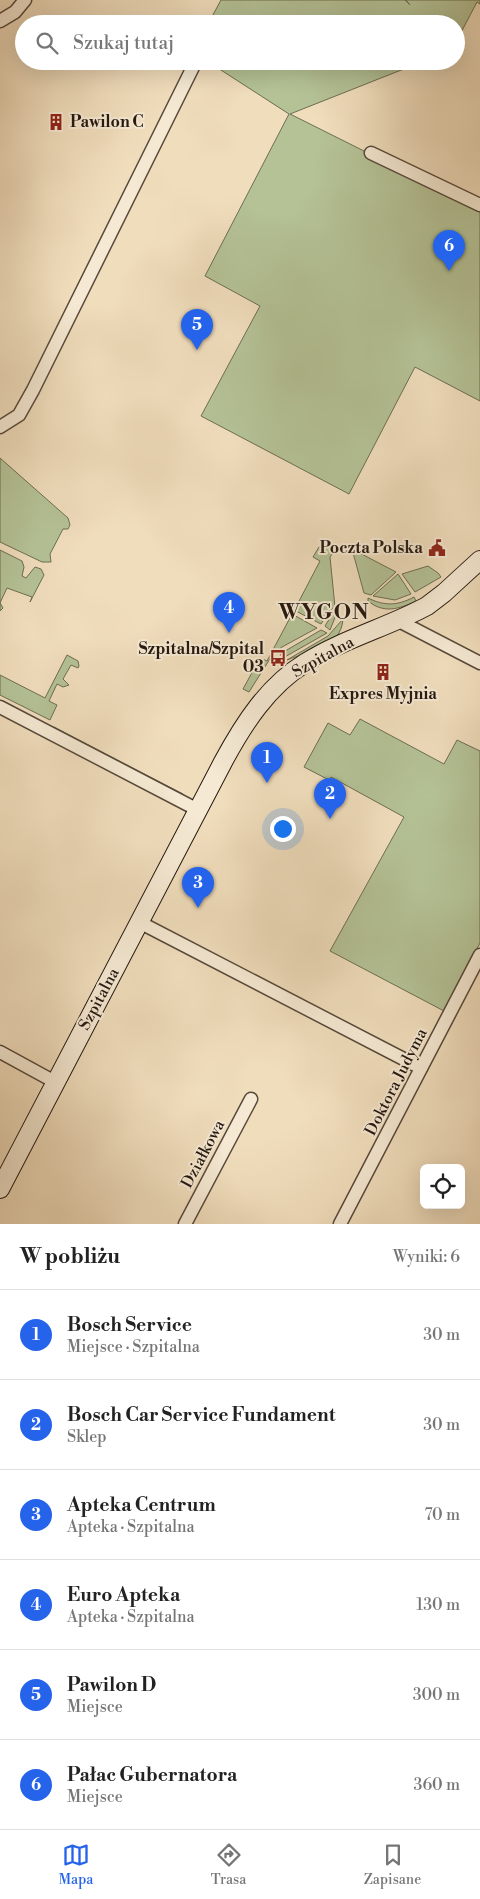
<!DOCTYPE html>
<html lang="pl">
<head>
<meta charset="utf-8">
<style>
	body { margin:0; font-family:"Libre Bodoni",serif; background:#f6f6f6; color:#222 }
	.controls { position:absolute; right:15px; bottom:15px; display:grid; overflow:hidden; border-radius:8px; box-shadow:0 5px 20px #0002 }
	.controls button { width:45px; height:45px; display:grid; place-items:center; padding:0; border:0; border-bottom:1px solid #e0e0e0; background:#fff; color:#222; font:25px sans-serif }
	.you { position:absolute; left:282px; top:828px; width:18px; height:18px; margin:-12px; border:4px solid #fff; border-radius:50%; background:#1a73e8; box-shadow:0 0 0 8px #1a73e833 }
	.badge { display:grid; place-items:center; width:32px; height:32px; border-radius:50%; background:#2563eb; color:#fff; font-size:16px; font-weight:700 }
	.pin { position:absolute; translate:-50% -41px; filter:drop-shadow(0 1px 2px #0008) }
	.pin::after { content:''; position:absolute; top:26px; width:18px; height:15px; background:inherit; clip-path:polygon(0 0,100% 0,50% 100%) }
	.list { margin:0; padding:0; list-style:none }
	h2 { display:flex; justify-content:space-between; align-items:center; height:65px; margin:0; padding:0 20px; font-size:21px }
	h2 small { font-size:16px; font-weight:400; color:#767676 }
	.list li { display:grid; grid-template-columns:32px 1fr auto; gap:15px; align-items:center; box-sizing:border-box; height:90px; padding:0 20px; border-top:1px solid #e0e0e0 }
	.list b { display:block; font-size:19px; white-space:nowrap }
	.list p { margin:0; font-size:16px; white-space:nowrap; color:#767676 }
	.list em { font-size:16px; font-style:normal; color:#767676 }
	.icon { flex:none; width:28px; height:28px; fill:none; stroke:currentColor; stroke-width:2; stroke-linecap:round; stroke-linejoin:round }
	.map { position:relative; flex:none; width:480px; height:1224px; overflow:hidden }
	.search { position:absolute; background:#fff; box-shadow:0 5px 20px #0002; left:15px; right:15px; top:15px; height:55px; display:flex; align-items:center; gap:12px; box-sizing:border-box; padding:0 18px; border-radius:28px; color:#767676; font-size:19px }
	.sheet { height:605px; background:#fff }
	nav { display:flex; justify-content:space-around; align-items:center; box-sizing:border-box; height:70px; border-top:1px solid #e0e0e0; background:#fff; font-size:14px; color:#767676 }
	nav a { display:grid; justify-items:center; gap:2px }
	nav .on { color:#2563eb }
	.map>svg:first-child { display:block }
	.green { fill:#b4c296; stroke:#6c6d53 }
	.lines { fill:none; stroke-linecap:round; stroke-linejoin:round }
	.street-casing { stroke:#58493b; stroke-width:15 }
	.secondary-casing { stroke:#251810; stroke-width:20 }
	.street { stroke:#f5e9d3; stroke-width:12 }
	.secondary { stroke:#f5e9d3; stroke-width:18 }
	.labels { text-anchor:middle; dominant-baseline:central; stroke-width:4; stroke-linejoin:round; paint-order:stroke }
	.poi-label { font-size:16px; font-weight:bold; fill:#251810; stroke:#f5e9d3; text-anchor:end }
	.street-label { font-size:16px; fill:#251810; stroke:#f5e9d3 }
	.district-label { font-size:21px; font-weight:bold; letter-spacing:1px; fill:#251810; stroke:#f5e9d3 }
</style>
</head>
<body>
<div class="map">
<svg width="480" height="1224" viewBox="0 0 480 1224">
	<rect width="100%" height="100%" fill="#f0ddbc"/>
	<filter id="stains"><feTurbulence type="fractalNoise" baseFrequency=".004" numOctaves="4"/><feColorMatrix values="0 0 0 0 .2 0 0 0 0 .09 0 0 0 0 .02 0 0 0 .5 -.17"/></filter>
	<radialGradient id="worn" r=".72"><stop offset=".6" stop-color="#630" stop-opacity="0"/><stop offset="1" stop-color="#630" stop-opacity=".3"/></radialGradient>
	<g class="green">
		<polygon points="221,0 405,0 410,5 406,0 480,0 480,4 477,2 456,42 456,24 208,24"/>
		<polygon points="207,61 424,61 290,114 480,209 480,401 415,367 349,494 201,416 260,306 205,276 289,114"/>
		<polygon points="0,458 68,518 70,525 68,529 63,529 50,554 51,562 42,562 0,542"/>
		<polygon points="325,545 335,550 330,557 335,607 329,611 321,624 288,607 297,605 320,561 313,557 319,547"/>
		<polygon points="352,549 396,572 371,595 364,593"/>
		<polygon points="0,550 22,561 24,567 22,576 26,578 35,567 41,569 44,575 30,602 32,597 7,588 0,603 3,608 0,611"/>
		<polygon points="428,566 438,573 441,577 415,592 402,574"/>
		<polygon points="398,574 411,594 395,600 373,596"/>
		<path d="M414,597L416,601C399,609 384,614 368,601V598C384,606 397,606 414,597Z"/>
		<polygon points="338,610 330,630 325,626 333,613"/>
		<polygon points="292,614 317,628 282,647 273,654 249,692 243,689 260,658 267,661"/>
		<path d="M343,619C341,648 310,651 287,660L328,636Z"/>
		<polygon points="321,630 327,633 283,658 280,654"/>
		<polygon points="67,655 78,661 79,666 78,668 71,665 63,679 69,685 63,687 57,684 49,701 57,705 50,720 0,695 0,675 45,698"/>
		<polygon points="360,719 444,764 457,740 480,751 480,943 444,1011 330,951 404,817 331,777 329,780 304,767 328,723 350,735"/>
		<polygon points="54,727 183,794 182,795 54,729"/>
	</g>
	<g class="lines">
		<g class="street-casing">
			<g id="street">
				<polyline points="0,21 15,12 25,0"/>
				<polyline points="371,153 480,205"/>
				<polyline points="0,427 19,415 33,390 196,61"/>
				<polyline points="397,620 480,663"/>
				<polyline points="0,707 198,810"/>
				<polyline points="139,922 421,1068"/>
				<polyline points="0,1052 55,1082"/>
				<polyline points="185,1224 251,1099"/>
				<polyline points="340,1224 480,955"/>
			</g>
		</g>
		<g class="secondary-casing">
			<path id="secondary" d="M0,1189L223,762C244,723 268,686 305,663C343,639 388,627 427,606L444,593L480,560"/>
		</g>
		<use href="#street" class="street"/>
		<use href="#secondary" class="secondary"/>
	</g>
	<defs>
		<g id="building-bare" transform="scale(1.35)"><path d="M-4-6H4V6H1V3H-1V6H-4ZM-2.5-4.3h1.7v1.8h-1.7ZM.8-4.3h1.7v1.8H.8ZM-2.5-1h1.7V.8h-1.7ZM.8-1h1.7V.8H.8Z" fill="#8f2418" stroke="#f5e9d3" stroke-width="2.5" paint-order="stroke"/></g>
		<g id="civic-bare" transform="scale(1.35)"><path d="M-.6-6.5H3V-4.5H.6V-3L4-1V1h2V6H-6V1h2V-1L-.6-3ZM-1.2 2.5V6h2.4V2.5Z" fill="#8f2418" stroke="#f5e9d3" stroke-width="2.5" paint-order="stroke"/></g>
		<g id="bus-bare" transform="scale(1.35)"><path d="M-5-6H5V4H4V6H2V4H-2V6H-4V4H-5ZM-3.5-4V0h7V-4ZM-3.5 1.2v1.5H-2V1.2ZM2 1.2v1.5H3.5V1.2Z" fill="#8f2418" stroke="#f5e9d3" stroke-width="2.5" paint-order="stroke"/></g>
	</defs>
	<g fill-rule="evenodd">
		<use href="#building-bare" x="56" y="122"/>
		<use href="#civic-bare" x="437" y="548"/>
		<use href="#bus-bare" x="278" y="658"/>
		<use href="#building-bare" x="383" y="672"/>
	</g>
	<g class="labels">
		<g class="poi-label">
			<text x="70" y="122" text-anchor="start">Pawilon C</text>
			<text x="423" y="548">Poczta Polska</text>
			<text x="264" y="649">Szpitalna/Szpital<tspan x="264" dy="18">03</tspan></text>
			<text x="383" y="694" text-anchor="middle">Expres Myjnia</text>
		</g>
		<g class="street-label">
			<text transform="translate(323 657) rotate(-29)">Szpitalna</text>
			<text transform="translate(99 999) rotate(-62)">Szpitalna</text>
			<text transform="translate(396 1082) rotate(-63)">Doktora Judyma</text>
			<text transform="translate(203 1154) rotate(-62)">Działkowa</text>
		</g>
		<g class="district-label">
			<text x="324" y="613">WYGON</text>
		</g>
	</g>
	<rect width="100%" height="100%" filter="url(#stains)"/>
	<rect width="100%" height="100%" fill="url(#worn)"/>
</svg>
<div class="controls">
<button><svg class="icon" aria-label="locate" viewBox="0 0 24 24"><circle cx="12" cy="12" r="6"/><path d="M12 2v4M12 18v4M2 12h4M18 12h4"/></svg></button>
</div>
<div class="you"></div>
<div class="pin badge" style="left:267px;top:783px">1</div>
<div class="pin badge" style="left:330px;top:819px">2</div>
<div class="pin badge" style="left:198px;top:908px">3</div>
<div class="pin badge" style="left:229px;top:633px">4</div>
<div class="pin badge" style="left:197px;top:350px">5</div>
<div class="pin badge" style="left:449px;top:271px">6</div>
<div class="search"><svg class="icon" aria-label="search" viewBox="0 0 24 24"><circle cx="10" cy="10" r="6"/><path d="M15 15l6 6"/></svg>Szukaj tutaj</div>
</div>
<section class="sheet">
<h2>W pobliżu<small>Wyniki: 6</small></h2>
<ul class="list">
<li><span class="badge">1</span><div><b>Bosch Service</b><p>Miejsce · Szpitalna</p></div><em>30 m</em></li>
<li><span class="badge">2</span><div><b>Bosch Car Service Fundament</b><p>Sklep</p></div><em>30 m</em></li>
<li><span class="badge">3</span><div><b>Apteka Centrum</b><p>Apteka · Szpitalna</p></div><em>70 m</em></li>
<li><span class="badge">4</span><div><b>Euro Apteka</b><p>Apteka · Szpitalna</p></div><em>130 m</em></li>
<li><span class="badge">5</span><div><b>Pawilon D</b><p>Miejsce</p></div><em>300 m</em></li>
<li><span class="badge">6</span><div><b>Pałac Gubernatora</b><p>Miejsce</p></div><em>360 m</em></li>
</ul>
</section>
<nav>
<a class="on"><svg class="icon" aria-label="map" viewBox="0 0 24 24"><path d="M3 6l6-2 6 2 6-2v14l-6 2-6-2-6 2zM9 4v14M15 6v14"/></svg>Mapa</a>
<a><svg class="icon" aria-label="directions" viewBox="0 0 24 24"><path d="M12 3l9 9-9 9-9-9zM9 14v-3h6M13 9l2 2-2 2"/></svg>Trasa</a>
<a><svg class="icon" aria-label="saved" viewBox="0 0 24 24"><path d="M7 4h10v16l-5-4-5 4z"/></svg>Zapisane</a>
</nav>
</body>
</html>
